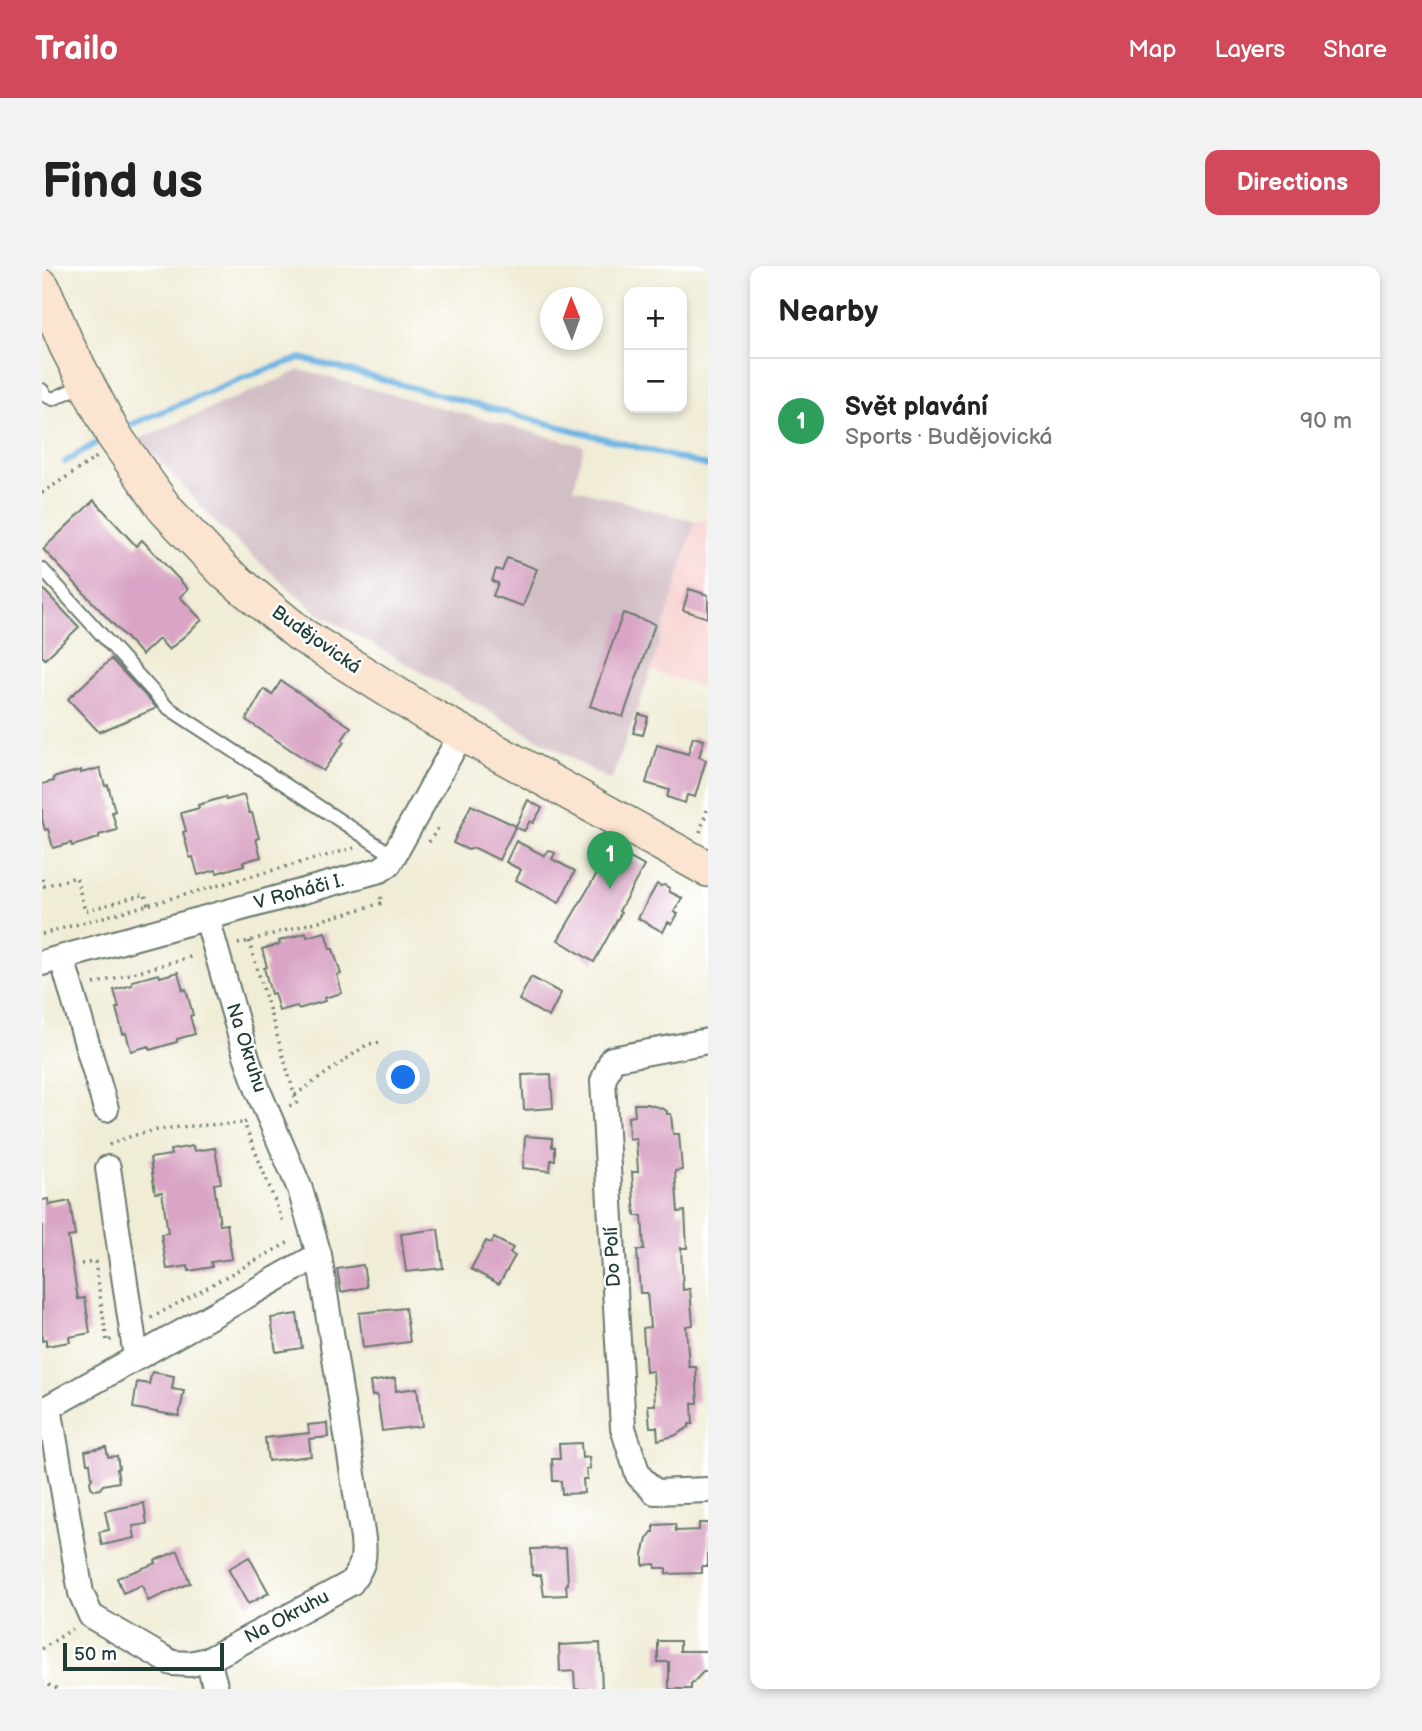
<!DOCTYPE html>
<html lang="en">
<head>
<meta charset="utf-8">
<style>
	body { margin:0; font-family:"Balsamiq Sans",sans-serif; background:#f2f2f2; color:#222 }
	.controls { position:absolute; right:21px; top:21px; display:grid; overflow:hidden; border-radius:14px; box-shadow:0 4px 10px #0003 }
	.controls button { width:63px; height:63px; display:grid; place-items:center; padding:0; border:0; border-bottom:2px solid #e0e0e0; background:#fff; color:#222; font:35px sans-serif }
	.compass { position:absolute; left:498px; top:21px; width:63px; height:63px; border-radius:50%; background:#fff; box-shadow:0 4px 10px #0003; rotate:359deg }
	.scale { position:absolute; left:21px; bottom:18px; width:161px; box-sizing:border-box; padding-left:7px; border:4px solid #1f3d34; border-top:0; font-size:19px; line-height:24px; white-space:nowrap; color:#1f3d34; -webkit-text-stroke:5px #fff; paint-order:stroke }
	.you { position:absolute; left:362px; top:812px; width:24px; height:24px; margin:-18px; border:5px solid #fff; border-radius:50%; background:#1a73e8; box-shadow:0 0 0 10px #1a73e833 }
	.badge { display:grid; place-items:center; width:46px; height:46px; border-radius:50%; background:#d1495b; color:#fff; font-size:23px; font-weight:700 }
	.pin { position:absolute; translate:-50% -58px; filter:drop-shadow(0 2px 4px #0008) }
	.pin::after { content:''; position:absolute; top:37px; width:24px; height:21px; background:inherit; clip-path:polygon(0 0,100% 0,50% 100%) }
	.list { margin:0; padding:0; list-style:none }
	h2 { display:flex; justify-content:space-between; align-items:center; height:91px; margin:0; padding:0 28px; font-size:30px }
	h2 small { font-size:23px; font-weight:400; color:#767676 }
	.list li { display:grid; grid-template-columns:46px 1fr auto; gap:21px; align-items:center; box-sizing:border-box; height:126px; padding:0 28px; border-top:2px solid #e0e0e0 }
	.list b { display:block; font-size:26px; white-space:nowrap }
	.list p { margin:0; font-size:23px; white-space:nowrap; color:#767676 }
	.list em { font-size:23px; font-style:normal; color:#767676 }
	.map { position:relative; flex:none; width:666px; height:1423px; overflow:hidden; border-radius:14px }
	header { display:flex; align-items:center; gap:42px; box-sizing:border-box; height:98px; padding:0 35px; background:#d1495b; color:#fff }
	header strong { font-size:33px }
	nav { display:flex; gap:38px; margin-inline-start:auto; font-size:24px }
	.intro { display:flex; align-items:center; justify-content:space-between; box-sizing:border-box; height:168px; padding:0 42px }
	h1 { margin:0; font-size:49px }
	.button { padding:18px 32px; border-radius:14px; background:#d1495b; color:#fff; font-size:24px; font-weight:700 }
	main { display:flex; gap:42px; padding:0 42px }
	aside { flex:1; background:#fff; border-radius:14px; box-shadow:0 4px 10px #0003 }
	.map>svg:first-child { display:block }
	.built { fill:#f7d0cf }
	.industrial { fill:#d2bec5 }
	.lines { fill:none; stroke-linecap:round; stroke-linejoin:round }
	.stream { stroke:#6bb2e2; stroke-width:6 }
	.building { fill:#d9a4c5 }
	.service-casing { stroke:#687a6d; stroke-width:16 }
	.minor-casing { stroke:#687a6d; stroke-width:28 }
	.secondary-casing { stroke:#687a6d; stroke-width:38 }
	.path { stroke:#687a6d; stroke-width:3.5; stroke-dasharray:2 5; stroke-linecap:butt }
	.service { stroke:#fff; stroke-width:12 }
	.minor { stroke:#fff; stroke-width:24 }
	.secondary { stroke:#fce5d0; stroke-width:35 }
	.labels { text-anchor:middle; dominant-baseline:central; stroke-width:5; stroke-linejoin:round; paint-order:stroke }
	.street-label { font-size:19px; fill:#1f3d34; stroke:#fff }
</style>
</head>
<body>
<header>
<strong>Trailo</strong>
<nav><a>Map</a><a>Layers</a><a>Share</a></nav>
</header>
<div class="intro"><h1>Find us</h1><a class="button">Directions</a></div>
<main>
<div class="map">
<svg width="666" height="1423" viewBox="0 0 666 1423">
	<rect width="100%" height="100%" fill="#fff"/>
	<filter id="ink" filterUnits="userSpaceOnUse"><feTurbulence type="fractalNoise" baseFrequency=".0143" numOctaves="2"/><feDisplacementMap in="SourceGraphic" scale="14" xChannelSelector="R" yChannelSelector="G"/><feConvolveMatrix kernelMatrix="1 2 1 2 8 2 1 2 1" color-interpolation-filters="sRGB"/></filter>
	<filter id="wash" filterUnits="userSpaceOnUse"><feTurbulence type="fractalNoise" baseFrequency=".00686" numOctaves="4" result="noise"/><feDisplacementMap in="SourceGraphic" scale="28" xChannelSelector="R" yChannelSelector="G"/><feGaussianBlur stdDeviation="1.57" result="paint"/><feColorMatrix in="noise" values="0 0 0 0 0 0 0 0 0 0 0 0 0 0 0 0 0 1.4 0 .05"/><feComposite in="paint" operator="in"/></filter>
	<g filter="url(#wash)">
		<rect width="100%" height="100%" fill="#f0ecd6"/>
		<polygon class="built" points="666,252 666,423 609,405 653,256"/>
		<polygon class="industrial" points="259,104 542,180 532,222 653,256 609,405 569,515 274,346 177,260 97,173"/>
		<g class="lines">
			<g class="stream">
				<polyline points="86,160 200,112 259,92 666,200"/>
				<polyline points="23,196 54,177"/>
			</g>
		</g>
		<g id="blocks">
			<g class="building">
				<polygon points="52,234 94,280 100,274 146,323 138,331 160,354 127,384 117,373 100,389 1,283"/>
				<polygon points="465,292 495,303 481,340 451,330 456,317 450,315 454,303 460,305"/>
				<polygon points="0,322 37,361 3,393 0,390"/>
				<polygon points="647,323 666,329 666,352 641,344"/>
				<polygon points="581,347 613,358 581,451 548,440"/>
				<polygon points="69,393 115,442 57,466 26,433"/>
				<polygon points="239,415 309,461 300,474 302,476 281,505 204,454 222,423 230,429"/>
				<polygon points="597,448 606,451 601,469 591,467"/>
				<polygon points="651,471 662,474 657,491 664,494 653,531 645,529 643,537 625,531 627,524 604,517 615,479 646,488"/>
				<polygon points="58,502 63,520 66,519 73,545 70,546 75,564 57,569 57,572 30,580 29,577 11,582 6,563 3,564 0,553 0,518 12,515 11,512 39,504 39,507"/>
				<polygon points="202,529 207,547 210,547 217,572 214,573 219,591 201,596 202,599 175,607 174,604 156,609 151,591 148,592 141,566 144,565 139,547 157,542 156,539 183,531 184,534"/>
				<polygon points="486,534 500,542 491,557 488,555 482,565 473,561 457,594 433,582 426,584 411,577 429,539 474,560"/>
				<polygon points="474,575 503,590 506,584 513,587 510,593 533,605 517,637 474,614 479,604 464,596"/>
				<polygon points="570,582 602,600 577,645 579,647 552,696 516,674"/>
				<polygon points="615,618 618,620 623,619 627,622 628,626 640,632 632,646 636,648 630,658 626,656 621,666 596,652"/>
				<polygon points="283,666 288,683 291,683 299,708 295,709 300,727 282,732 283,735 256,743 255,740 237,745 232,727 229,728 222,702 225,701 220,683 238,678 237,675 264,667 265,671"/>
				<polygon points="136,706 141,724 144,723 151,749 148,750 153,768 135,773 135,776 108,784 107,780 89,785 84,767 81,768 74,742 77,742 72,724 90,719 90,715 117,708 118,711"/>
				<polygon points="489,711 519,727 507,751 477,734"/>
				<polygon points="509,808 511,842 482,844 480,809"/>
				<polygon points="592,838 605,838 619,842 625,845 625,848 629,848 631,868 637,868 640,904 633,905 636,946 643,945 645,982 639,982 641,1024 648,1023 651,1059 644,1060 647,1101 654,1101 656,1137 650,1137 651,1158 647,1158 647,1161 632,1170 616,1174 615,1161 608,1161 606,1139 613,1139 611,1105 604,1106 601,1062 608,1061 605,1027 598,1027 595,984 602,984 600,950 593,950 590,906 596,906 594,872 587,873 586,851 593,850"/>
				<polygon points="483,870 510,872 510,881 513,881 513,894 509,894 508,905 481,902"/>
				<polygon points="151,880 152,885 173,882 179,917 172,918 178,959 185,958 190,993 169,996 170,1001 147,1005 146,1000 125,1003 119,968 126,967 120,926 113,927 108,892 129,889 128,884"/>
				<polygon points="6,933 7,939 28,935 33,970 26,971 36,1033 43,1032 48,1067 27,1071 28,1076 4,1080 4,1074 0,1075 0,934"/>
				<polygon points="396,963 401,1002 364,1006 359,968"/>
				<polygon points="452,972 471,982 468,987 473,990 457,1018 429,1003 444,975 449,977"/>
				<polygon points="321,999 325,1021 299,1026 295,1003"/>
				<polygon points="363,1042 368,1076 321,1082 317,1047"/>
				<polygon points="255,1048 260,1082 234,1086 229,1052"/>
				<polygon points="110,1106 132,1110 130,1123 142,1125 137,1150 91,1142 95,1116 107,1118"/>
				<polygon points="353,1112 354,1125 375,1122 380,1160 340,1165 335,1129 330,1130 328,1116"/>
				<polygon points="285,1157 286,1171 267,1173 269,1190 226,1195 223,1172 267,1167 266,1159"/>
				<polygon points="539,1177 540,1192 547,1191 548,1203 544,1203 545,1213 541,1213 542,1227 520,1228 519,1215 511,1215 510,1193 518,1193 517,1178"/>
				<polygon points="64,1181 66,1191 75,1190 77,1202 75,1203 77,1216 61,1219 58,1223 53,1224 49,1221 48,1216 50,1212 48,1197 45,1197 43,1185"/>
				<polygon points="102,1237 105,1258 91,1260 93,1272 60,1279 57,1266 67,1264 63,1245"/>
				<polygon points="657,1257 666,1257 666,1300 660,1300 660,1307 624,1308 624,1302 614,1302 613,1298 601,1299 601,1288 605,1273 610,1266 612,1266 612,1259 633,1258 634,1265 657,1264"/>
				<polygon points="524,1282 526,1318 524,1319 525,1329 502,1330 499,1309 490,1309 489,1283"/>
				<polygon points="136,1285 148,1317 106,1335 100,1319 81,1327 75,1312 114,1297 113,1294"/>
				<polygon points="207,1291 227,1327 206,1338 186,1303"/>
				<polygon points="616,1375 638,1375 638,1385 666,1385 666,1406 661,1406 649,1419 649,1423 627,1423 627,1396 616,1396"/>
				<polygon points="558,1377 560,1423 533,1423 532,1405 518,1406 517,1379"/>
			</g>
		</g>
	</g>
	<g filter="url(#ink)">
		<use href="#blocks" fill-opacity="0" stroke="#687a6d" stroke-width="2"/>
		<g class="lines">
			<g class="service-casing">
				<g id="service">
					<polyline points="0,124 4,130 11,133 41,119"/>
					<polyline points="0,303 125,441 352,590"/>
				</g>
			</g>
			<g class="minor-casing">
				<g id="minor">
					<path d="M165,652L203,786L217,827L258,923L277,989L321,1273C323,1294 321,1300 309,1317L166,1394L148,1398L130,1397L49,1350L39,1327L7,1141L277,989"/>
					<polyline points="20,692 64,843"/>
					<polyline points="0,697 338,604 347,598 420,467"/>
					<polyline points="666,775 570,793 561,815 581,1162 596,1209 613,1226 666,1224"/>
					<polyline points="66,902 94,1091"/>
					<polyline points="166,1394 174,1423"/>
				</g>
			</g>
			<g class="secondary-casing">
				<polyline id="secondary" points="0,21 25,80 71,168 124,244 183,306 258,368 382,446 666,603"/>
			</g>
			<g class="path">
				<polyline points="0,227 55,191"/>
				<polyline points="658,566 666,541"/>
				<polyline points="387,576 396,562"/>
				<polyline points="0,613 2,620 34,611 43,645 103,628 106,639"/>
				<polyline points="0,668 312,582"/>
				<polyline points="207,675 255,837 247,840"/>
				<polyline points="196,678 340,637 338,627"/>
				<polyline points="52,718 152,690"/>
				<polyline points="253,829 326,778 341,776"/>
				<polyline points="204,856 202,857 242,958"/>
				<path d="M67,879C108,859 157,860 202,857"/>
				<polyline points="39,998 53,996 65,1076 70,1073"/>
				<polyline points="109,1052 249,975"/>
				<polyline points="0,1383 30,1363"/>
				<polyline points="0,1416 16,1423"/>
			</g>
			<use href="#service" class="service"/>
			<use href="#minor" class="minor"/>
			<use href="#secondary" class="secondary"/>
		</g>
	</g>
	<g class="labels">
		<g class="street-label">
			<text transform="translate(274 374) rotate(35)">Budějovická</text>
			<text transform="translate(257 626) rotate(-15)">V Roháči I.</text>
			<text transform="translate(204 782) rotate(72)">Na Okruhu</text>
			<text transform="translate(571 991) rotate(-93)">Do Polí</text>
			<text transform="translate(245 1351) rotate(-28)">Na Okruhu</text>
		</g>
	</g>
</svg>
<div class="controls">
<button>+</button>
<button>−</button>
</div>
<svg class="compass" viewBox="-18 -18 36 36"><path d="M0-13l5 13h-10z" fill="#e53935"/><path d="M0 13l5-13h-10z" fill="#767676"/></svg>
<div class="scale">50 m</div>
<div class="you"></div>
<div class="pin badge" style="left:568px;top:623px;background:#2e9e5b">1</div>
</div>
<aside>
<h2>Nearby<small></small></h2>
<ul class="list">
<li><span class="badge" style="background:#2e9e5b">1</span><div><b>Svět plavání</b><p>Sports · Budějovická</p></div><em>90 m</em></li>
</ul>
</aside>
</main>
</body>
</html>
